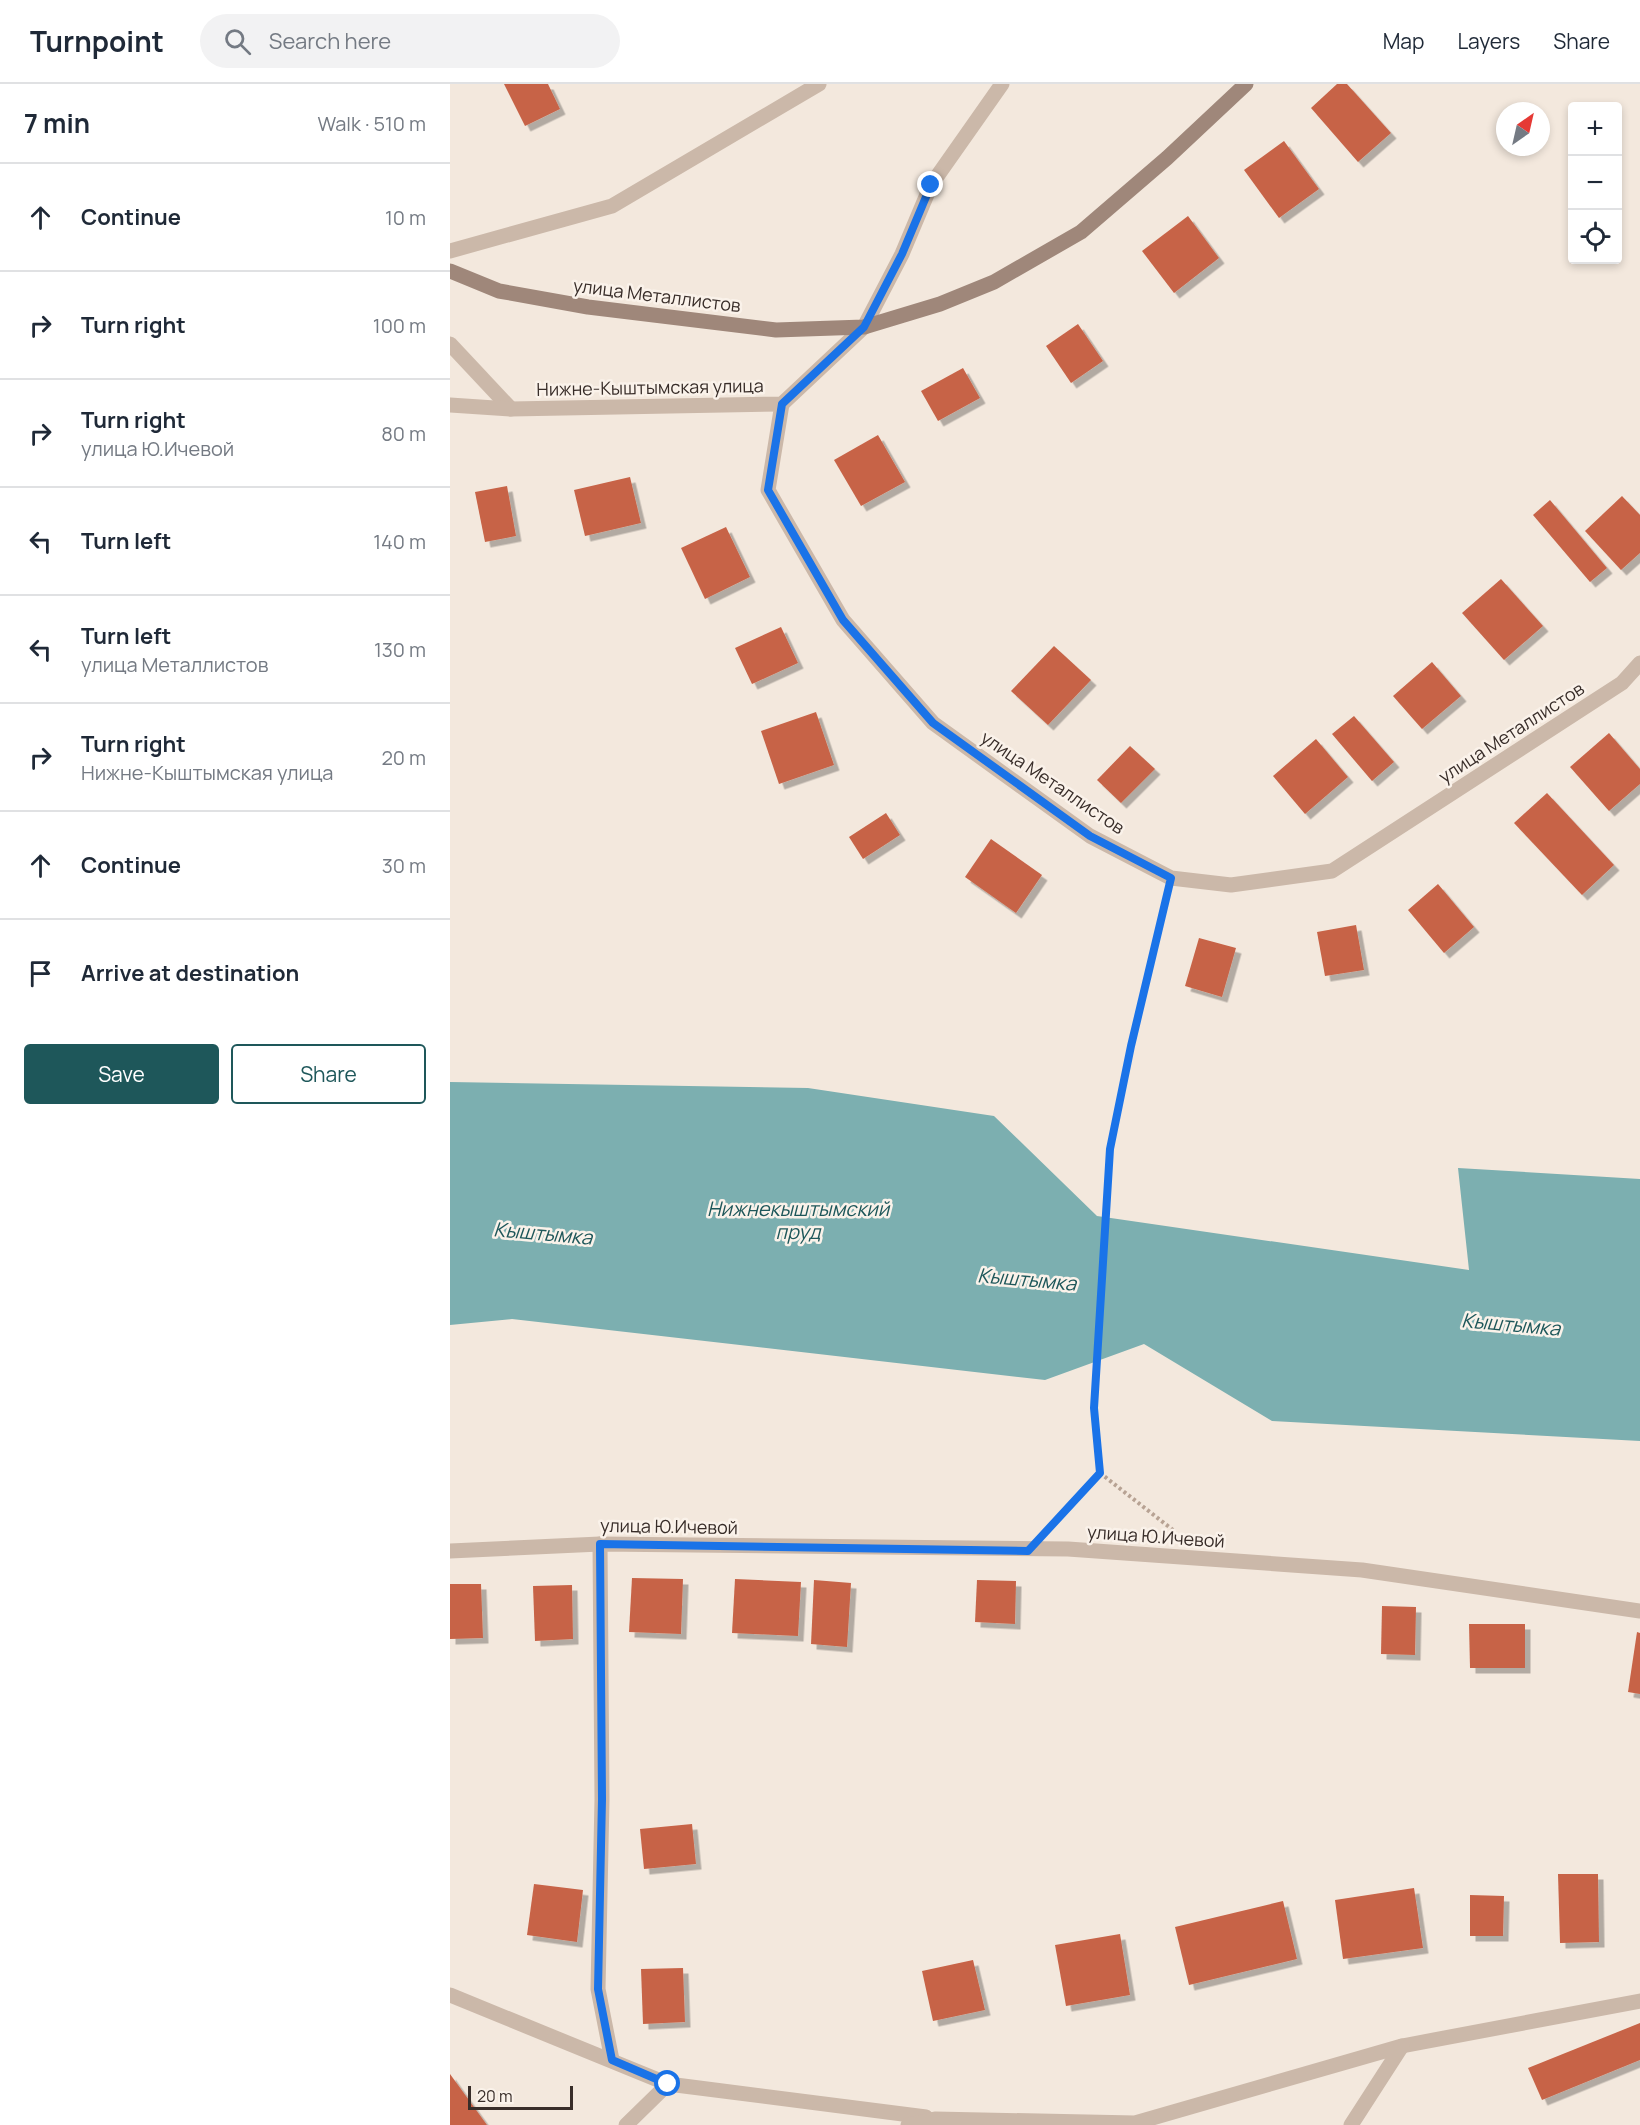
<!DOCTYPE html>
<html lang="en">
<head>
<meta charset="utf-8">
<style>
	body { margin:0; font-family:Manrope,sans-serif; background:#f2f2f3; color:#1f2937 }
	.controls { position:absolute; right:18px; top:18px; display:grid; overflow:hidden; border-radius:6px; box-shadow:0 3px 9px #0003 }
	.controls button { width:54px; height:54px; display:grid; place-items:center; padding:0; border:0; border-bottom:2px solid #e0e1e3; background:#fff; color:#1f2937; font:30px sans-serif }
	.compass { position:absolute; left:1046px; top:18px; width:54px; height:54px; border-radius:50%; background:#fff; box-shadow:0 3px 9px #0003; rotate:34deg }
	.scale { position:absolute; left:18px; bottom:15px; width:105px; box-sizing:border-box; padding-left:6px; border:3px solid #382d29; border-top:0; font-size:16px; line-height:21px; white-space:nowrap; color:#382d29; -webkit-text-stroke:4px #faf2ea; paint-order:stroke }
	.stop { position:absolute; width:18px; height:18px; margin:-14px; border:4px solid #1a73e8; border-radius:50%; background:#fff }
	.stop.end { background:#1a73e8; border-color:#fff; box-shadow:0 2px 6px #0008 }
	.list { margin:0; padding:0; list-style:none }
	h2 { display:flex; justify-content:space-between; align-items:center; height:78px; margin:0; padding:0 24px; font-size:26px }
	h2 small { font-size:20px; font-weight:400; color:#747a83 }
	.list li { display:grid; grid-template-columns:39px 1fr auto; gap:18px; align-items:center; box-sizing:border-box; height:108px; padding:0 24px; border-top:2px solid #e0e1e3 }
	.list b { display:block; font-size:22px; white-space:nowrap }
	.list p { margin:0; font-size:20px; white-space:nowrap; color:#747a83 }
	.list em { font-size:20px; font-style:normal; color:#747a83 }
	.actions { display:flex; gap:12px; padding:18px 24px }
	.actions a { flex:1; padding:14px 0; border:2px solid #1e575a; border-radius:6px; text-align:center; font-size:21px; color:#1e575a }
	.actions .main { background:#1e575a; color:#fff }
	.icon { flex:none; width:33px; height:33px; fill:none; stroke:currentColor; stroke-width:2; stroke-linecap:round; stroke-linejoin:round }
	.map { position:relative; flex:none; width:1190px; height:2041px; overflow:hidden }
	header { display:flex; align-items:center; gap:36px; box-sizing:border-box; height:84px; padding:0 30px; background:#fff; border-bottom:2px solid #e0e1e3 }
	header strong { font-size:28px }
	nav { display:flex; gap:33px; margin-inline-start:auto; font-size:21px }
	.search { width:420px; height:54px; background:#f2f2f3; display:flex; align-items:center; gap:15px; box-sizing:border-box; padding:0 21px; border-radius:33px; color:#747a83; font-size:22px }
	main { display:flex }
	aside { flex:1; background:#fff }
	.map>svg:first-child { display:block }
	.water { fill:#7cafb0 }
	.building { fill:#c76347; filter:url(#shadow) }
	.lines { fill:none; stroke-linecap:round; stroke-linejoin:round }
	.path { stroke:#b7a293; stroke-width:4; stroke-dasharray:3 3; stroke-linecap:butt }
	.service { stroke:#cbb8a9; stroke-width:15 }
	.minor { stroke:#cbb8a9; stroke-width:15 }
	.secondary { stroke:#9f877a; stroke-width:15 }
	.route { stroke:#1a73e8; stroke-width:8 }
	.labels { text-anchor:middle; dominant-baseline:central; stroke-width:5; stroke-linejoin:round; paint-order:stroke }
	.street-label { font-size:18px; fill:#382d29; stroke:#faf2ea }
	.water-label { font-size:20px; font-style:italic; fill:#1e575a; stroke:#faf2ea }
</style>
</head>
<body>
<header>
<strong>Turnpoint</strong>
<div class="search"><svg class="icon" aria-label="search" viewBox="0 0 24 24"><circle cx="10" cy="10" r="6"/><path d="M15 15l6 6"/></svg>Search here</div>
<nav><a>Map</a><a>Layers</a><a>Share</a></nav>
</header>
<main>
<aside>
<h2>7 min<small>Walk · 510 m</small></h2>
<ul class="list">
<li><svg class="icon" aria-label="ahead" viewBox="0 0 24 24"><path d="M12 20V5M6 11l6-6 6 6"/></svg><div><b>Continue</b></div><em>10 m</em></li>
<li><svg class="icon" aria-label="right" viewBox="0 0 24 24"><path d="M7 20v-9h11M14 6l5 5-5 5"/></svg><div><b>Turn right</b></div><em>100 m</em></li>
<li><svg class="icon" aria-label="right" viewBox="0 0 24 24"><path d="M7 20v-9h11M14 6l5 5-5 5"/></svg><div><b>Turn right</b><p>улица Ю.Ичевой</p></div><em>80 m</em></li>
<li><svg class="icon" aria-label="left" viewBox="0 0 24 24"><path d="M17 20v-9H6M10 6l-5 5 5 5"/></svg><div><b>Turn left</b></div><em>140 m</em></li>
<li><svg class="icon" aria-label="left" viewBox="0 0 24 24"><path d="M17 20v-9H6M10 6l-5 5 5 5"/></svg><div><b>Turn left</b><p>улица Металлистов</p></div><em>130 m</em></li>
<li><svg class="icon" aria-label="right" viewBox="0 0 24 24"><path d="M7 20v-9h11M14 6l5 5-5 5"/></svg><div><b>Turn right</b><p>Нижне-Кыштымская улица</p></div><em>20 m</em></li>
<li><svg class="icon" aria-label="ahead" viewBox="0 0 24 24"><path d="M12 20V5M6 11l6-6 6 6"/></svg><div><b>Continue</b></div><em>30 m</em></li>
<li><svg class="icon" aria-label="arrive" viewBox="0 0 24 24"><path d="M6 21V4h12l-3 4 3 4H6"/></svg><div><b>Arrive at destination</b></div></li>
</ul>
<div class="actions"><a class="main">Save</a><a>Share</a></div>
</aside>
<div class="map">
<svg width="1190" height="2041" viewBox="0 0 1190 2041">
	<defs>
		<filter id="shadow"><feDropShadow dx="5.5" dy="5.5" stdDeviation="0" flood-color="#0004"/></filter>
	</defs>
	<rect width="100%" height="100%" fill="#f3e8dd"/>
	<polygon class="water" points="0,998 358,1004 544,1032 647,1132 1019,1186 1008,1084 1190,1095 1190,1357 822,1337 694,1260 595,1296 62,1235 0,1241"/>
	<g class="building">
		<polygon points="54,0 98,0 110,25 75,42"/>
		<polygon points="887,0 897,0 941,49 908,78 861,24"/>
		<polygon points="834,57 869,105 829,134 794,86"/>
		<polygon points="738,132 769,174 724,209 692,167"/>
		<polygon points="628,240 653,277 621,299 596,262"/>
		<polygon points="513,284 530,314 488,337 471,307"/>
		<polygon points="428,351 455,398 411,422 384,376"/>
		<polygon points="180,393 191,439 135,452 124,406"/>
		<polygon points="57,402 66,452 35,458 25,408"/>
		<polygon points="1172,412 1190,431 1190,469 1171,486 1135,447"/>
		<polygon points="1100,416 1157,484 1140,498 1083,431"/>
		<polygon points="276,443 300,493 255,515 231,464"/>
		<polygon points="1051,495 1093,542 1054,576 1012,529"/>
		<polygon points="331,543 348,579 302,600 285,564"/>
		<polygon points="604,562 641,596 598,641 561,607"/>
		<polygon points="982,578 1011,612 972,645 943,612"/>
		<polygon points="366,628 384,681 329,700 311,647"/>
		<polygon points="904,632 944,678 922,697 882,650"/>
		<polygon points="1159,649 1190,685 1190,700 1159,727 1120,683"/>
		<polygon points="866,655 898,693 855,730 823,692"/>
		<polygon points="680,662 705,685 671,719 647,696"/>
		<polygon points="1097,709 1164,781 1132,811 1064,739"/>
		<polygon points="436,729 450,751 413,775 399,753"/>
		<polygon points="541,755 592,791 566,829 515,793"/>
		<polygon points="988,800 1024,843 994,869 958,826"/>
		<polygon points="906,841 914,886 875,892 867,848"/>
		<polygon points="749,854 786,864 772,913 735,902"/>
		<polygon points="182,1494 233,1495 231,1550 179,1548"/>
		<polygon points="285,1495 351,1498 348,1552 282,1549"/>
		<polygon points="364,1496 401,1499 397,1563 361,1560"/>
		<polygon points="527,1496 566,1497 565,1540 525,1538"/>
		<polygon points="0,1500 31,1500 33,1554 0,1555"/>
		<polygon points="122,1501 123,1555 85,1557 83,1502"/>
		<polygon points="932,1522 966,1523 965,1571 931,1570"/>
		<polygon points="1019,1540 1075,1540 1075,1584 1020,1584"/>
		<polygon points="1187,1548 1190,1549 1190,1610 1178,1608"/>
		<polygon points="242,1740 246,1780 194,1785 190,1745"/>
		<polygon points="1108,1790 1148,1790 1149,1858 1110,1859"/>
		<polygon points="84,1800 133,1806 127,1858 77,1851"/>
		<polygon points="964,1804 973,1864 893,1875 885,1816"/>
		<polygon points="1020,1811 1054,1812 1053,1852 1020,1852"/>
		<polygon points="833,1817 847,1875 739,1901 725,1843"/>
		<polygon points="670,1850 680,1911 616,1922 605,1861"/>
		<polygon points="523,1876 535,1926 483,1937 472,1887"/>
		<polygon points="233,1884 235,1938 193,1940 191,1885"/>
		<polygon points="1190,1939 1190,1976 1092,2016 1078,1984"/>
		<polygon points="0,1990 37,2041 0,2041"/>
	</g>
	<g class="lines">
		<g class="path">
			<polyline points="650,1389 723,1446"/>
			<polyline points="604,1439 650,1389 644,1324 660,1065 681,962 715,818"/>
		</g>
		<polyline class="service" points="414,243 452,170 481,101 552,0"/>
		<g class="minor">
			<polyline points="0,167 162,122 369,0"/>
			<polyline points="0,260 61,325"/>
			<polyline points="332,320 318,406 393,536 483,639 640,752 721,794 781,801 882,787 1172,599 1190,579"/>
			<polyline points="0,321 61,325 332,320 414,243"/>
			<polyline points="150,1460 152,1715 148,1905 162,1976"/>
			<polyline points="0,1467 150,1460 618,1465 912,1486 1190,1527"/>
			<polyline points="0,1911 218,2000 476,2033"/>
			<polyline points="176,2041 218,2000"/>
			<polyline points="458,2041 485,2035 685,2039 952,1962 1190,1917"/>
			<polyline points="901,2041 952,1962"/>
		</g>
		<polyline class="secondary" points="0,187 49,207 138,223 326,246 414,243 490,220 544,198 631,148 717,74 796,0"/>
	</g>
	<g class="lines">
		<polyline class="route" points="218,2000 162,1976 148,1905 152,1715 150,1460 578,1467 650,1389 644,1324 660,1065 681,962 721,794 640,752 483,639 393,536 318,406 332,320 414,243 452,170 481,101"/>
	</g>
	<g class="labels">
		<g class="street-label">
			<text transform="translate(207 211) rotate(7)">улица Металлистов</text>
			<text transform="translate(200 303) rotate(-1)">Нижне-Кыштымская улица</text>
			<text transform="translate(1061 648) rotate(-33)">улица Металлистов</text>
			<text transform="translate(603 698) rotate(34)">улица Металлистов</text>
			<text transform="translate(219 1442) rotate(1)">улица Ю.Ичевой</text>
			<text transform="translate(706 1452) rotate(4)">улица Ю.Ичевой</text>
		</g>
		<g class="water-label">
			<text x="348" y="1124">Нижнекыштымский<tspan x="348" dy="23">пруд</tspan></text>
			<text transform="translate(93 1149) rotate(5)">Кыштымка</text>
			<text transform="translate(577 1195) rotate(5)">Кыштымка</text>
			<text transform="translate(1061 1240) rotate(5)">Кыштымка</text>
		</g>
	</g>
</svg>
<div class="controls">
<button>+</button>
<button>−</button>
<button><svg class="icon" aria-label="locate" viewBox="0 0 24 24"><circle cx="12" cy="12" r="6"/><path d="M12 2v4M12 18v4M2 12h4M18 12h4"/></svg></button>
</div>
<svg class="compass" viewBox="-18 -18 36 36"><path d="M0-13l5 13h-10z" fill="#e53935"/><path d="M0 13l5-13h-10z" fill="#747a83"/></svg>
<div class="scale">20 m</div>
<div class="stop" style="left:218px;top:2000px"></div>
<div class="stop end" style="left:481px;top:101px"></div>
</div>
</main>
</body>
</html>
